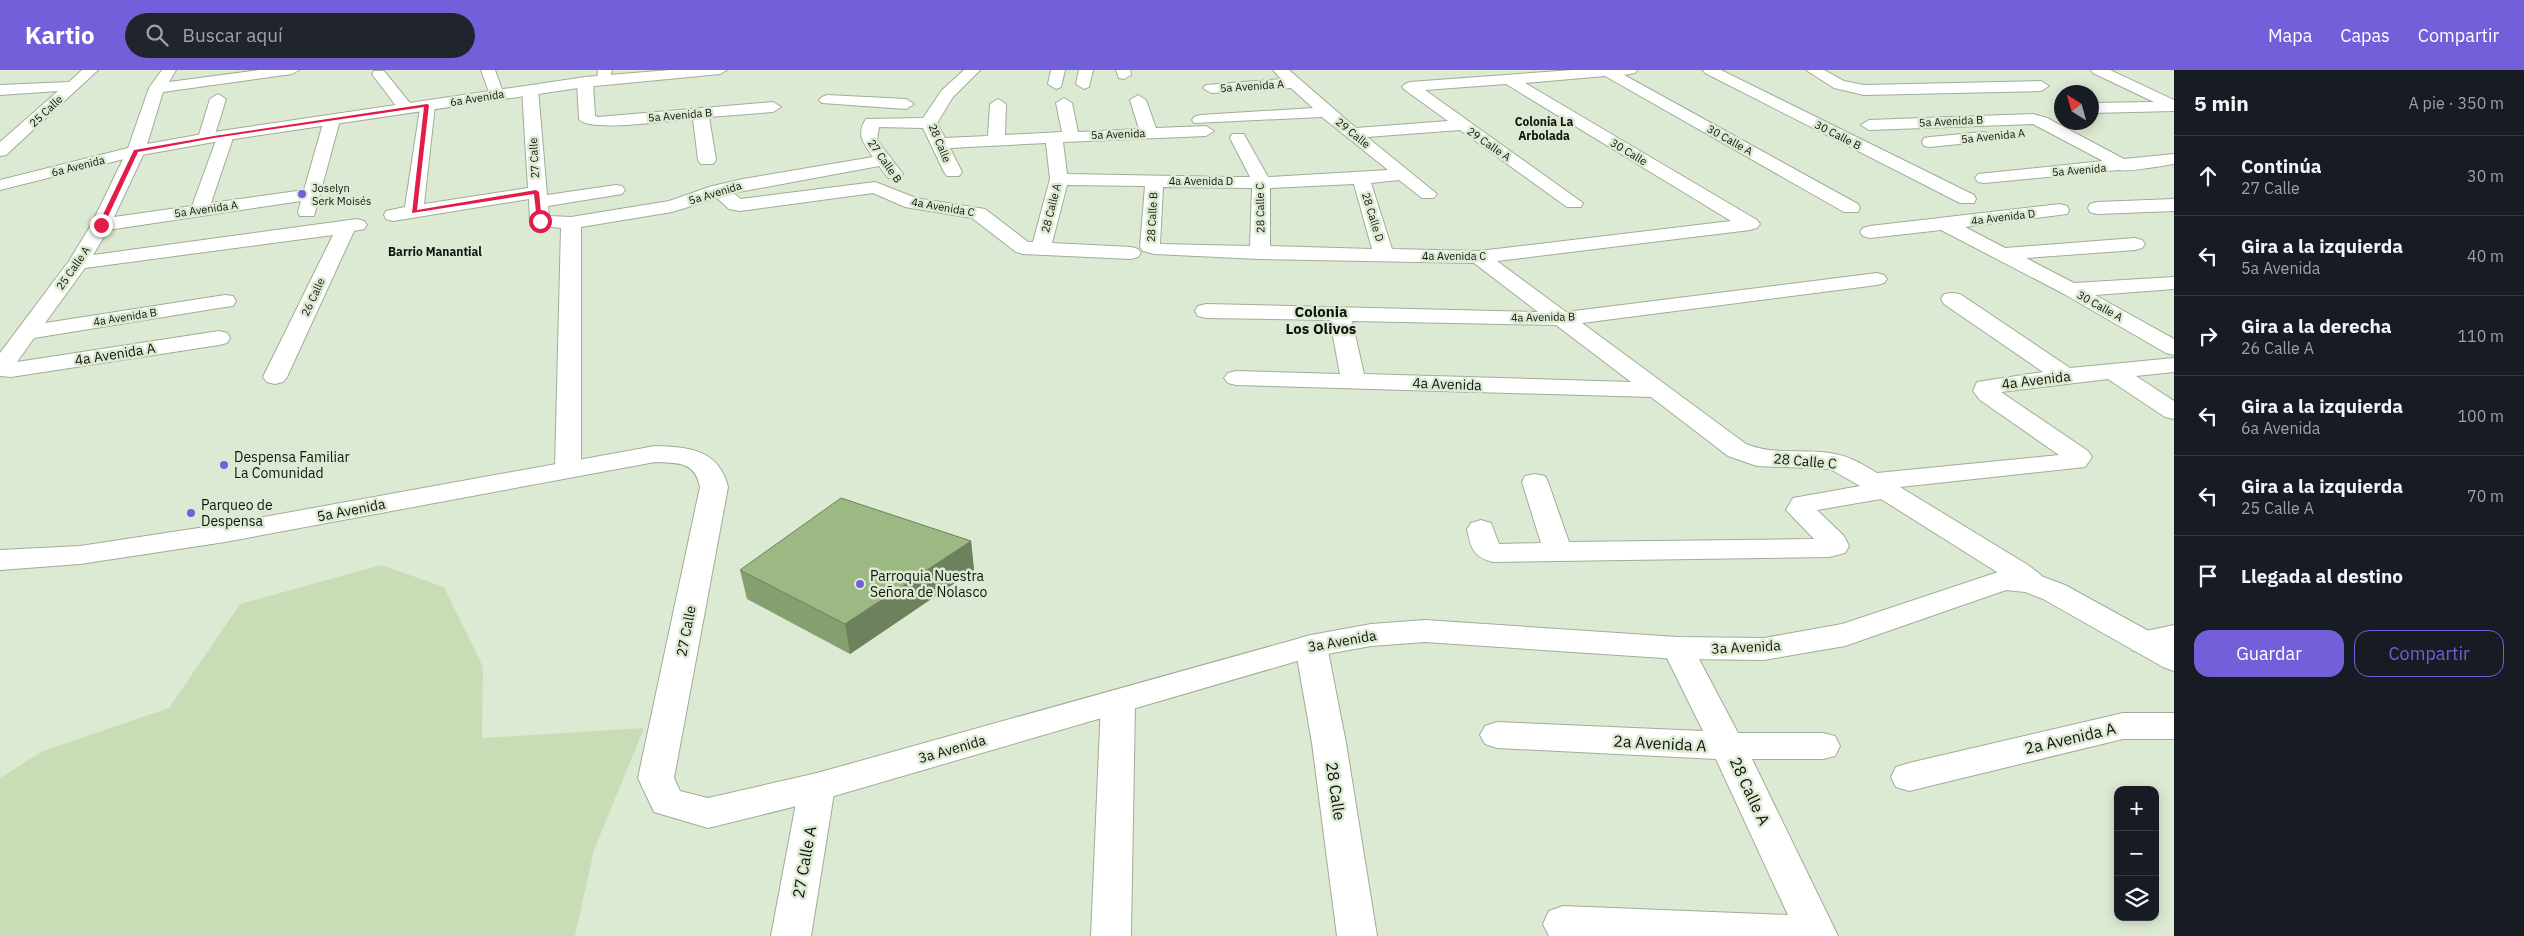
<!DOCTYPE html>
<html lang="es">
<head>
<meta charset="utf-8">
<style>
	body { margin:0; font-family:"IBM Plex Sans",sans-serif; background:#20242c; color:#f1f3f6 }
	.controls { position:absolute; right:15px; bottom:15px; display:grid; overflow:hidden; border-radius:10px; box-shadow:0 2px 12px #0003 }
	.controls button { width:45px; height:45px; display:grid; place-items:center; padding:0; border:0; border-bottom:1px solid #363941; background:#171b24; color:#f1f3f6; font:25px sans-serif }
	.compass { position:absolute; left:2054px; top:15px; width:45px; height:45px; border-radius:50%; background:#171b24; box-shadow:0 2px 12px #0003; rotate:323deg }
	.stop { position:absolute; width:15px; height:15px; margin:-11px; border:4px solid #e11d48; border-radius:50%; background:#fff }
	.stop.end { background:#e11d48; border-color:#fff; box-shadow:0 1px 5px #0008 }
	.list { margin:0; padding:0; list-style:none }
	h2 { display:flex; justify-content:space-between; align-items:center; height:65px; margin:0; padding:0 20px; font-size:21px }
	h2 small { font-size:16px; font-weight:400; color:#9ea1a6 }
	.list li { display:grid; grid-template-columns:32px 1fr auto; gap:15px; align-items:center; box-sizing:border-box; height:80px; padding:0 20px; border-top:1px solid #363941 }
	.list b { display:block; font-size:19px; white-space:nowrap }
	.list p { margin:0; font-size:16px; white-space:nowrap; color:#9ea1a6 }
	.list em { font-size:16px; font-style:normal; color:#9ea1a6 }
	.actions { display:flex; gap:10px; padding:15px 20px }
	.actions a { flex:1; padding:11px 0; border:1px solid #735fd9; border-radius:15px; text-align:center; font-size:18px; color:#735fd9 }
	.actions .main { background:#735fd9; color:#fff }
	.icon { flex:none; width:28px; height:28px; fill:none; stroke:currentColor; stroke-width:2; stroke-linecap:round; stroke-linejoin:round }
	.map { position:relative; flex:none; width:2174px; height:866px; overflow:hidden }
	header { display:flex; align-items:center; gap:30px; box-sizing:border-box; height:70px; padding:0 25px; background:#735fd9; color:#fff }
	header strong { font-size:24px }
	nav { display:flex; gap:28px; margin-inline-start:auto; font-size:18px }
	.search { width:350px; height:45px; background:#20242c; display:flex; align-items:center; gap:12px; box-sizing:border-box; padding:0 18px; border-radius:28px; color:#9ea1a6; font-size:19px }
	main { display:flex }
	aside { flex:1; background:#171b24 }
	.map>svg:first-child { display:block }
	.green { fill:#c8ddb6 }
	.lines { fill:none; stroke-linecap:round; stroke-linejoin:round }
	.street-casing { stroke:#a1ac97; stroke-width:2 }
	.secondary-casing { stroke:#a1ac97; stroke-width:2 }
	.street { fill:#fff; fill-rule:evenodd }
	.secondary { fill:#fff; fill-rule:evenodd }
	.wall { fill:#869f71 }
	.shaded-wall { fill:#6d825c }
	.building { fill:#9cb983; stroke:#6d825c }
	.route { fill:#e11d48 }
	.poi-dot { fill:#735fd9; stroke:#ddead3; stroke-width:2 }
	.labels { text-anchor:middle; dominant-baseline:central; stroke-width:5; stroke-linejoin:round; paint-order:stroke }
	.far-street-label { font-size:11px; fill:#0f140c; stroke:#ddead3 }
	.far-poi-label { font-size:11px; fill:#0f140c; stroke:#ddead3; text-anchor:start }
	.far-neighbourhood-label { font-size:12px; font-weight:bold; fill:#0f140c; stroke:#ddead3 }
	.street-label { font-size:14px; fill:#0f140c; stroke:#ddead3 }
	.poi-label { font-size:14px; fill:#0f140c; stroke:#ddead3; text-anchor:start }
	.neighbourhood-label { font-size:15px; font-weight:bold; fill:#0f140c; stroke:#ddead3 }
	.near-street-label { font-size:16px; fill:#0f140c; stroke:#ddead3 }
</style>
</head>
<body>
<header>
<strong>Kartio</strong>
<div class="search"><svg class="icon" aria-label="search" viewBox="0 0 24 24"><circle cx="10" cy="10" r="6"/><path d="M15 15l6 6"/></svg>Buscar aquí</div>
<nav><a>Mapa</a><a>Capas</a><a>Compartir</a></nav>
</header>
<main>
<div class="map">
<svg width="2174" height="866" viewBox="0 0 2174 866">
	<rect width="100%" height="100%" fill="#ddead3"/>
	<polygon class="green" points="381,495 444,517 483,597 482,668 644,658 594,780 575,866 0,866 0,708 43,681 169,638 240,534"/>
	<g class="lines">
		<g class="street-casing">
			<g id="street">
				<polygon points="82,0 98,0 6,85 0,86 0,72 58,21 0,25 0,15 69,12"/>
				<polygon points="162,0 176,0 169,12 259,0 299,0 292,4 163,22 145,81 114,147 192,136 218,65 220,61 232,61 234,65 211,133 304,120 324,50 332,45 340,50 314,146 300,146 298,142 301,131 108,160 93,185 357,149 364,151 367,155 364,159 354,161 287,307 283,312 275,314 267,312 263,307 333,165 85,198 45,253 225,225 233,226 236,231 233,236 225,237 34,268 17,292 219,261 227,263 230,268 227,273 219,275 11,307 0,306 0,283 69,191 91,155 127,81 149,18"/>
				<polygon points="481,0 495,0 504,25 501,28 491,28"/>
				<polygon points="598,0 612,0 609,13 599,13 597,10"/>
				<path d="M964,0H980L953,27L937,53L945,68L988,66L990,34L998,29L1006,34L1005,65L1062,62L1056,33L1064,28L1072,33L1078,62L1139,59L1130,30L1138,25L1146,30L1156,58L1206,56L1214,61L1206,66L1063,72L1067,104L1231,107H1250L1230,68L1232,64H1244L1246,68L1268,107L1388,100L1322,47L1194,53L1192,50L1194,47L1200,45L1313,38L1291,18L1211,23L1203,18L1206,15L1281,9L1273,0H1289L1356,58L1448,51L1405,20L1402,17L1405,14L1410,12L1573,0H1637L1635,3L1624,5L1858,134L1860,138L1858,142H1844L1605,6L1525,13L1757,150L1760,154L1757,158L1750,160L1497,191L1566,242L1877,203L1884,205L1887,209L1884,213L1877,215L1582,253L1746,374C1775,386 1805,378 1835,384C1851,387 1864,395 1877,403L2059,385L1980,330L1973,321L1977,312L2043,302L1944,234L1941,229L1944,224L1952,223L1960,224L2070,298L2174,288V302L2136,306L2174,331V349L2165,347L2108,309L2001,322L2088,381L2092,387L2085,397L1900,417L2028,495L2041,505L2045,512L2041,519C2026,523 2019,519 2008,509L1881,429L1817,440L1844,466L1849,476L1845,483L1829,487L1493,492C1473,487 1471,478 1467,459L1471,453L1481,450L1491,453L1499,474L1541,473L1522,412L1525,406L1535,404L1545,406L1548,412L1569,472L1814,469L1786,440L1793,428L1860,416L1830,399L1757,396L1728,386L1651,327L1236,315L1228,313L1224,308L1228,303L1236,301L1340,304L1330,250L1206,248L1198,246L1195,241L1198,236L1206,234L1538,242L1474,193L1260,189L1154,184L1143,181L1140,177L1145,116L1067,115L1052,173L1131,177L1138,179L1141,183L1138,187L1131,189L1023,184L1016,182L972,148L905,137L873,123L740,141L729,139L717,128L672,142L581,157V398L577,404L568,406L559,404L555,398L561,158L533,155L530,151L529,129L393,151L386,149L384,145L386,141L405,137L421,32H433L435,35L424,134L528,118L522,19L525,16H535L538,19L547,125L616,115L622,116L625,120L622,124L616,125L548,136L549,146L571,147L669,131L712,116L743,109L873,87C863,73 856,64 866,49L923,48L942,20ZM1506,14L1731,151L1479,181L1392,179L1371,113L1399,110L1422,128H1434L1437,124L1367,67L1460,60L1567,137H1581L1583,133L1425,20ZM879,57L923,58L944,102L947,106H959L962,102L950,78L1046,73L1050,109L1033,172H1028L985,139L916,128L875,112L741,129L733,123L879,96L888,108H900L903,104L877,70ZM1354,114L1372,179L1270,176V118ZM1163,117L1252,118L1250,176L1160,174ZM1352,251L1556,255L1631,312L1364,304Z"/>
				<polygon points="1051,0 1065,0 1061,17 1056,19 1048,14"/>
				<polygon points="1079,0 1093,0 1089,17 1084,19 1076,14"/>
				<polygon points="1116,0 1130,0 1131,5 1124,9 1119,8"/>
				<polygon points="1703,0 1721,0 1974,125 1976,129 1974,133 1960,133 1705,3"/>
				<polygon points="1806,0 1824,0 1844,11 1864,15 2041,11 2049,16 2041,21 1864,25 1834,18"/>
				<polygon points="2091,0 2110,0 2174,30 2174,41 2092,43 2092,33 2154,32 2093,3"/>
				<polygon points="374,1 384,1 414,38 412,41 400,41 372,4"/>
				<path d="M585,7L593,12L595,46L598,47L773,32L781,37L773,42L709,47L716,90L713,94H701L698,90L693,49C673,50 589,63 579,49L577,12Z"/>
				<polygon points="218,24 226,29 214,68 212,72 200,72 198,68 210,29"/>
				<polygon points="827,25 906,29 914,34 906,39 822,33 819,30 822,27"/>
				<path d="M2033,44L2047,48L2124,89L2174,84V94C2161,96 2129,102 2119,100L1984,113L1978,112L1975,108L1978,104L2103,91L2033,54L1869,60L1861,55L1869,50Z"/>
				<polygon points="1983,62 1989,63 1991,67 1989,71 1930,77 1924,76 1922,72 1924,68 1930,67"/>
				<polygon points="2174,129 2174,141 2097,144 2090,142 2088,138 2090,134 2097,132"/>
				<polygon points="2060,134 2067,136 2069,140 2067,144 1965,157 2005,178 2135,168 2142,170 2145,174 2142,178 2135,180 2026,188 2074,213 2174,207 2174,219 2095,225 2174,269 2174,285 2166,283 2064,224 1941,160 1870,168 1863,166 1860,162 1863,158 1870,156"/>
				<polygon points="2174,555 2174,577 2143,583 2132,580 2127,572 2132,564"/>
				<polygon points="1311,565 1322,568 1327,576 1346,673 1377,866 1337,866 1312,673 1295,576 1300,568"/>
				<polygon points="1678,567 1689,570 1738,663 1823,663 1835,666 1840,676 1835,686 1823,689 1752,689 1838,866 1549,866 1543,854 1549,841 1563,836 1788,845 1716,689 1497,678 1485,674 1480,665 1485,656 1497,652 1703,661 1662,578 1667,570"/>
				<polygon points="1118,620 1130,623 1135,632 1131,866 1091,866 1101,632 1106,623"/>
				<polygon points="2123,643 2174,643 2174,669 2123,669 1909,721 1896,717 1891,707 1896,697 1909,693"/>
				<polygon points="817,703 830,707 835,717 811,866 771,866 799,717 804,707"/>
			</g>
		</g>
		<g class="secondary-casing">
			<g id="secondary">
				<polygon points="670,0 727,0 720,4 585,17 214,72 136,86 0,120 0,110 136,76 214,62 585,7"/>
				<path d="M655,376C688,377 719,379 728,417L674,708L680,721L708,728L817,703L1311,565L1371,554L1425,550L1678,567L1764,568L1842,554L2004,500L2030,502L2065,515L2174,575V601L2163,597L2043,529L2025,522L2006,520L1845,576L1764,590L1678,589L1425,572L1371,576L1311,587L817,731L708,758L654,742L638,708L700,417C695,391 678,393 655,392L225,472L80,494L0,500V480L80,476L225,454Z"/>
			</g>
		</g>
		<use href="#street" class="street"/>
		<use href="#secondary" class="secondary"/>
	</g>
	<polygon class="wall" points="971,471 974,500 850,584 747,529 740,500"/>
	<polygon class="shaded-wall" points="971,471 974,500 850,584 845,554"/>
	<polygon class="building" points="841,428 971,471 845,554 740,500"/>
	<polygon class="route" points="427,34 429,35 417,140 536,120 539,122 542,152 537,151 534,124 412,143 424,37 214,68 138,82 104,155 98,155 134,80 214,66"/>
	<g class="poi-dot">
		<circle cx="302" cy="124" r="5"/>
		<circle cx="224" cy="395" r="5"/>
		<circle cx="191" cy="443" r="5"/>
		<circle cx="860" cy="514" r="5"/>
	</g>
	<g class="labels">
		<g class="far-street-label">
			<text transform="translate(1252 16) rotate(-4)">5a Avenida A</text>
			<text transform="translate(477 28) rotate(-9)">6a Avenida</text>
			<text transform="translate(46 41) rotate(-43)">25 Calle</text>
			<text transform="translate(680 45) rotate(-5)">5a Avenida B</text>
			<text transform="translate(1951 51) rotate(-3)">5a Avenida B</text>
			<text transform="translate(1353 63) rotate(39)">29 Calle</text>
			<text transform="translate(1118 64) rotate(-2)">5a Avenida</text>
			<text transform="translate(1838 65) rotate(27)">30 Calle B</text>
			<text transform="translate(1993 66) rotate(-6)">5a Avenida A</text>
			<text transform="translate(1730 70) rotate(29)">30 Calle A</text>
			<text transform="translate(940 73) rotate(67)">28 Calle</text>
			<text transform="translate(1489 74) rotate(35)">29 Calle A</text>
			<text transform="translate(1629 82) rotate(31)">30 Calle</text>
			<text transform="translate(534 88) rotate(-93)">27 Calle</text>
			<text transform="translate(885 91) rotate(55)">27 Calle B</text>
			<text transform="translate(78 96) rotate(-14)">6a Avenida</text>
			<text transform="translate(2079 100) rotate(-5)">5a Avenida</text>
			<text x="1201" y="111">4a Avenida D</text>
			<text transform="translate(715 123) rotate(-17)">5a Avenida</text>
			<text transform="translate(943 137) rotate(10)">4a Avenida C</text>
			<text transform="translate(1051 138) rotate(-76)">28 Calle A</text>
			<text transform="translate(1260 138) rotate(-91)">28 Calle C</text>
			<text transform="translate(206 139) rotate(-8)">5a Avenida A</text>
			<text transform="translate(1152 147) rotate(-87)">28 Calle B</text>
			<text transform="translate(1373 147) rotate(73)">28 Calle D</text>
			<text transform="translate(2003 147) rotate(-7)">4a Avenida D</text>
			<text x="1454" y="186">4a Avenida C</text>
			<text transform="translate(73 198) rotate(-55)">25 Calle A</text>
			<text transform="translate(313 227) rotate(-65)">26 Calle</text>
			<text transform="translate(2100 236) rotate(29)">30 Calle A</text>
			<text transform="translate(125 247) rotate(-9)">4a Avenida B</text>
			<text transform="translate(1543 247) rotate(-1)">4a Avenida B</text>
		</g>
		<g class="far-poi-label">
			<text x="312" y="118">Joselyn<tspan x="312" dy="13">Serk Moisés</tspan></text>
		</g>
		<g class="far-neighbourhood-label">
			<text x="1544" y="51">Colonia La<tspan x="1544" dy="14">Arbolada</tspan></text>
			<text x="435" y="181">Barrio Manantial</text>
		</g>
		<g class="street-label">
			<text transform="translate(115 284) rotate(-9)">4a Avenida A</text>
			<text transform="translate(2036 310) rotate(-7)">4a Avenida</text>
			<text transform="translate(1447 314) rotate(2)">4a Avenida</text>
			<text transform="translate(1805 391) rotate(5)">28 Calle C</text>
			<text transform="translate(351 440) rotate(-11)">5a Avenida</text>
			<text transform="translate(686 561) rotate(-79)">27 Calle</text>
			<text transform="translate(1342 571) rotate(-10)">3a Avenida</text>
			<text transform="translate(1746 577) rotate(-3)">3a Avenida</text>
			<text transform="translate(952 679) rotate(-16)">3a Avenida</text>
		</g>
		<g class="poi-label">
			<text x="234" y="387">Despensa Familiar<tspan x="234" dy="16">La Comunidad</tspan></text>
			<text x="201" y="435">Parqueo de<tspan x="201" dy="16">Despensa</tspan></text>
			<text x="870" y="506">Parroquia Nuestra<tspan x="870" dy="16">Señora de Nolasco</tspan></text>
		</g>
		<g class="neighbourhood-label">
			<text x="1321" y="241">Colonia<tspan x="1321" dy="17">Los Olivos</tspan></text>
		</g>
		<g class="near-street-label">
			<text transform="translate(2070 668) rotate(-13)">2a Avenida A</text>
			<text transform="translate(1660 673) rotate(3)">2a Avenida A</text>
			<text transform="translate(1336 721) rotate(82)">28 Calle</text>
			<text transform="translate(1750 721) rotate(65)">28 Calle A</text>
			<text transform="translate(804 792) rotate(-80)">27 Calle A</text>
		</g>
	</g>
</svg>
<div class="controls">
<button>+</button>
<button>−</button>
<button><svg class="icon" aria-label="layers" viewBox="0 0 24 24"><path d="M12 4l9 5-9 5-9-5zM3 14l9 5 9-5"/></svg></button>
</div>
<svg class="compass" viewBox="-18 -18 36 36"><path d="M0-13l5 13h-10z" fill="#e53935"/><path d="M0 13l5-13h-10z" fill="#9ea1a6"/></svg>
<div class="stop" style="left:540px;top:151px"></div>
<div class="stop end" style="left:101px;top:155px"></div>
</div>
<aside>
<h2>5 min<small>A pie · 350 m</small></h2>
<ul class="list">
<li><svg class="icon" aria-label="ahead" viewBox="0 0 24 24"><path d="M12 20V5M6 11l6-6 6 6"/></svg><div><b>Continúa</b><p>27 Calle</p></div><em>30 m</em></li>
<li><svg class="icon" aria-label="left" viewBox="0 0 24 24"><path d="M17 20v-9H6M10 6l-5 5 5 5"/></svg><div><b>Gira a la izquierda</b><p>5a Avenida</p></div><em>40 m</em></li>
<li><svg class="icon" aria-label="right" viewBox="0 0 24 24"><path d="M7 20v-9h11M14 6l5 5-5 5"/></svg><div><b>Gira a la derecha</b><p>26 Calle A</p></div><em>110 m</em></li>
<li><svg class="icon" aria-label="left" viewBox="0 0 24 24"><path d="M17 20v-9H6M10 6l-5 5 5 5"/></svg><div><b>Gira a la izquierda</b><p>6a Avenida</p></div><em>100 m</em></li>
<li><svg class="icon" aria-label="left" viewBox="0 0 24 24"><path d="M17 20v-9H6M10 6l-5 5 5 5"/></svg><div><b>Gira a la izquierda</b><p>25 Calle A</p></div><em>70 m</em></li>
<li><svg class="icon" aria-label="arrive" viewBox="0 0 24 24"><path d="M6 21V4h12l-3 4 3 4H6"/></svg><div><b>Llegada al destino</b></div></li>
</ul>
<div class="actions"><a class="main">Guardar</a><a>Compartir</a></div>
</aside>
</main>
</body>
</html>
